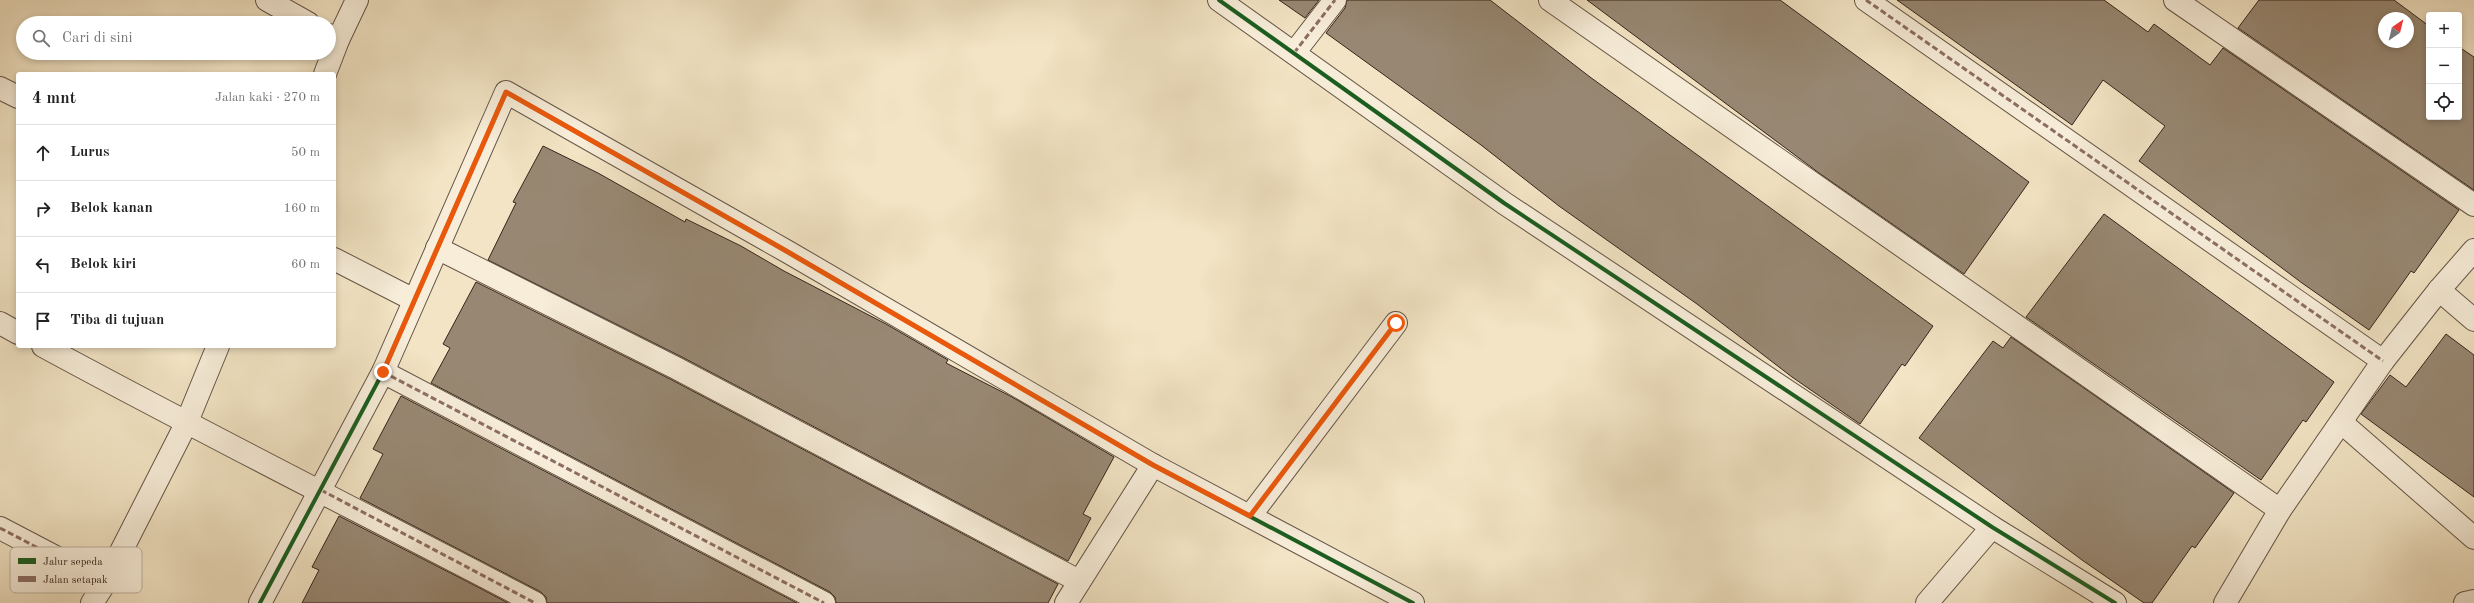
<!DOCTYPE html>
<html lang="id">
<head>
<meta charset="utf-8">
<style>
	body { margin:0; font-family:"Old Standard TT",serif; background:#f2f2f2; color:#222 }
	.controls { position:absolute; right:12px; top:12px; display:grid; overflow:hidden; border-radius:4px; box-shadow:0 2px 6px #0003 }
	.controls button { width:36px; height:36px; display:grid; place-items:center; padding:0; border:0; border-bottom:1px solid #e0e0e0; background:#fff; color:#222; font:20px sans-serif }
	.compass { position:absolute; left:2378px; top:12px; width:36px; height:36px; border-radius:50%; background:#fff; box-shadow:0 2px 6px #0003; rotate:35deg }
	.stop { position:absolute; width:12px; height:12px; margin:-9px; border:3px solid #ea580c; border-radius:50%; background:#fff }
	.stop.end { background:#ea580c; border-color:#fff; box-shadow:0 1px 4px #0008 }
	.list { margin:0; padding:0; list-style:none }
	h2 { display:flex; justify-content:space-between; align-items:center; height:52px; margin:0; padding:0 16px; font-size:17px }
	h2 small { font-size:13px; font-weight:400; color:#767676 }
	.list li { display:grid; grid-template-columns:26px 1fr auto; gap:12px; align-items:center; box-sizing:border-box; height:56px; padding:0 16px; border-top:1px solid #e0e0e0 }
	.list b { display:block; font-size:15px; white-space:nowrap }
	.list em { font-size:13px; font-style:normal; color:#767676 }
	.icon { flex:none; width:22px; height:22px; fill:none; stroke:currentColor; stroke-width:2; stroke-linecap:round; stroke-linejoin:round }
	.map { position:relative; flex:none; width:2474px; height:603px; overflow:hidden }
	.search { position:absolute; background:#fff; box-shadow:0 2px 6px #0003; left:16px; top:16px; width:320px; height:44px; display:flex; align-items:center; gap:10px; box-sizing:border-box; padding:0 14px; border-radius:22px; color:#767676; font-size:15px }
	.panel { position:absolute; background:#fff; box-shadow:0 2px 6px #0003; left:16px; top:72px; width:320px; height:276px; border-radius:4px }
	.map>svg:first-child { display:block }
	.building { fill:#988873; stroke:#36251c; fill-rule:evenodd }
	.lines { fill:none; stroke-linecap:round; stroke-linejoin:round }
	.minor-casing { stroke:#655546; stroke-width:24 }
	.minor { stroke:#f7edd9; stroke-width:22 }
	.quiet { stroke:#8d6e63; stroke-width:3; stroke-dasharray:6 3; stroke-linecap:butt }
	.cycleway-casing { stroke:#f7edd9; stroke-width:6 }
	.cycleway { stroke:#1b5e20; stroke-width:4 }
	.route { stroke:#ea580c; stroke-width:5 }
	.key { fill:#f7edd9; stroke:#bdb1a0; stroke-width:1 }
	.key-label { font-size:11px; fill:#36251c }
</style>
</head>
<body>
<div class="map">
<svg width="2474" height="603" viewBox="0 0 2474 603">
	<rect width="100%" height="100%" fill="#f2e4c4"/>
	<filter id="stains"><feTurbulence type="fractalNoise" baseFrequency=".005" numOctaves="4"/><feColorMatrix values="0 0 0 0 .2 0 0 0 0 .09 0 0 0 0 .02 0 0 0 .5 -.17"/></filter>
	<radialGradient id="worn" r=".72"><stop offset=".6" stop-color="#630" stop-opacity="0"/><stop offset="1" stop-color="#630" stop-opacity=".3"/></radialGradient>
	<g class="building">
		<polygon points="1279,0 1319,0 1305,18"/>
		<polygon points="1347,0 1490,0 1590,77 1933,326 1905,366 1902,364 1860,424 1792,377 1697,304 1559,206 1481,145 1326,33 1345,8"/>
		<polygon points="1587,0 1780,0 2029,182 1964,274 1819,173"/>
		<polygon points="1897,0 2104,0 2148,32 2154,24 2210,65 2223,48 2459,210 2414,273 2411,271 2369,330 2302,283 2139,161 2165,126 2103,80 2072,125"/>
		<path d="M2259,0H2394L2429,26V117H2459V47L2474,57V190L2238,28ZM2384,18H2408V42H2384Z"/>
		<polygon points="543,146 598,173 685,222 686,219 741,246 784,271 886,324 948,360 946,363 1012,397 1114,457 1083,514 1091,518 1068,561 682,357 488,260 516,203 513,202"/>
		<polygon points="2104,214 2334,382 2306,422 2303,420 2261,480 2026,317"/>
		<polygon points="476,282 670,379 1056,583 1058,584 1048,603 836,603 835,597 830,592 431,383 450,348 443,344"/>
		<polygon points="2446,334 2474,355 2474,497 2361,414 2390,375 2406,387"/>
		<polygon points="2011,337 2234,493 2195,548 2192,546 2152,603 2144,603 2082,560 1919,438 1993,341 2003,348"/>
		<polygon points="401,396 797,603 547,603 546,597 541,592 360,498 383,454 373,449"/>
		<polygon points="339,516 468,582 508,603 302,603 319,570 312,567"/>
	</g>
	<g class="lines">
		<g class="minor-casing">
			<g id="minor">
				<polyline points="267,0 308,23"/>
				<polyline points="1219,0 1504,203 1992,527 2115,603"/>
				<polyline points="1550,0 2280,510"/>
				<polyline points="1866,0 2383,361"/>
				<polyline points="2175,0 2474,205"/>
				<polyline points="329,35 338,40 357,0"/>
				<polyline points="1294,53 1335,0"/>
				<polyline points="325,74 338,40"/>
				<polyline points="0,88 18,97"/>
				<polyline points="437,248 676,368 1079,581"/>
				<polyline points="334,259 414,300"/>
				<polyline points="2439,290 2474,320"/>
				<polyline points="0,323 18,333"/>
				<path d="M43,346C205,434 371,517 535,603"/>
				<polyline points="383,372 824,603"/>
				<polyline points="2342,423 2474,538"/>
				<polyline points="1250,516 1396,323"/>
				<polyline points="0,528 105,583"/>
				<polyline points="92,603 105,583 186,424 218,346"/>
				<polyline points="260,603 383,372 506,92 788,252 1153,465 1413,603"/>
				<polyline points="1066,603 1153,465"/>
				<polyline points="1927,603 1992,527"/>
				<polyline points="2225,603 2280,510 2383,361 2439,290 2474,250"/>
				<polyline points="2465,603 2474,601"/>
			</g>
		</g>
		<use href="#minor" class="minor"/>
		<g class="quiet">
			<polyline points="1866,0 2383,361"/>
			<polyline points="1294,53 1335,0"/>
			<polyline points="383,372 824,603"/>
			<polyline points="321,490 535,603"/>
			<polyline points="1250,516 1396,323"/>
			<polyline points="0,528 105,583"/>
		</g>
		<g class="cycleway-casing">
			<g id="cycleway">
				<polyline points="1219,0 1504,203 1992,527 2115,603"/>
				<polyline points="260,603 383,372 506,92 788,252 1153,465 1413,603"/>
			</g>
		</g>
		<use href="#cycleway" class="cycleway"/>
	</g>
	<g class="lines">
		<polyline class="route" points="383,372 506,92 788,252 1153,465 1250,516 1396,323"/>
	</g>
	<rect x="10" y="547" width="132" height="46" rx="6" class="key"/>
	<rect x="18" y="558" width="18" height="6" fill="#1b5e20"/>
	<rect x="18" y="576" width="18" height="6" fill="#8d6e63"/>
	<g class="key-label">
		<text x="43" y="565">Jalur sepeda</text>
		<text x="43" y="583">Jalan setapak</text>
	</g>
	<rect width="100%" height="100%" filter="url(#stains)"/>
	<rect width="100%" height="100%" fill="url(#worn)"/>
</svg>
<div class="controls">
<button>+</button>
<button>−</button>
<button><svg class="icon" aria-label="locate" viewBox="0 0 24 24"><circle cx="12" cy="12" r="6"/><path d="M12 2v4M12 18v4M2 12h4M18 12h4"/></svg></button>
</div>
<svg class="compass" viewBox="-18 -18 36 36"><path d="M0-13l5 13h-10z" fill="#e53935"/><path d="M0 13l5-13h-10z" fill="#767676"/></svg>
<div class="stop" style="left:1396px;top:323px"></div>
<div class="stop end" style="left:383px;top:372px"></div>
<div class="search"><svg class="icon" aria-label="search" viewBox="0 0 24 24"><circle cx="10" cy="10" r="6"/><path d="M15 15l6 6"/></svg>Cari di sini</div>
<section class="panel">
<h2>4 mnt<small>Jalan kaki · 270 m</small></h2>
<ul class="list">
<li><svg class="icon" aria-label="ahead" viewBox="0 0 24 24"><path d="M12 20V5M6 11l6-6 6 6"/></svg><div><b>Lurus</b></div><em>50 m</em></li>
<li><svg class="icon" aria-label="right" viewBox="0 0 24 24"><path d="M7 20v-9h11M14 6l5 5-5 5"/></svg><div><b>Belok kanan</b></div><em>160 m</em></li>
<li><svg class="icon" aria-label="left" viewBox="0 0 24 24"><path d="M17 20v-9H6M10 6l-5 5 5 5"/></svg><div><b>Belok kiri</b></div><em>60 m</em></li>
<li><svg class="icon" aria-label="arrive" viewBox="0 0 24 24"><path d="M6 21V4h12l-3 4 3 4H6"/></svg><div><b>Tiba di tujuan</b></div></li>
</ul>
</section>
</div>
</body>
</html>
